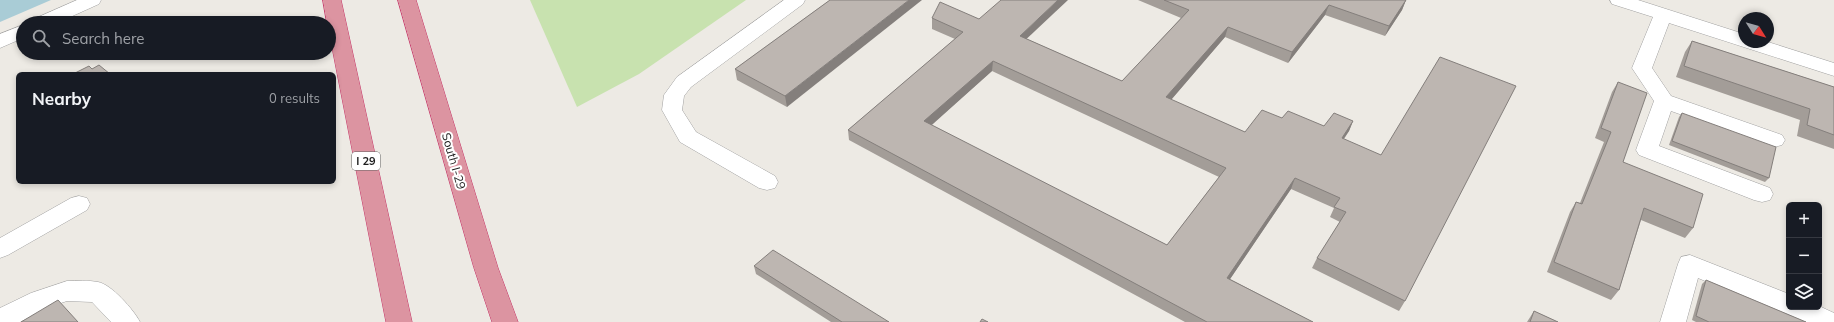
<!DOCTYPE html>
<html lang="en">
<head>
<meta charset="utf-8">
<style>
	body { margin:0; font-family:Mulish,sans-serif; background:#242831; color:#f1f3f6 }
	.controls { position:absolute; right:12px; bottom:12px; display:grid; overflow:hidden; border-radius:6px; box-shadow:0 2px 6px #0003 }
	.controls button { width:36px; height:36px; display:grid; place-items:center; padding:0; border:0; border-bottom:1px solid #363941; background:#171b24; color:#f1f3f6; font:20px sans-serif }
	.compass { position:absolute; left:1738px; top:12px; width:36px; height:36px; border-radius:50%; background:#171b24; box-shadow:0 2px 6px #0003; rotate:127deg }
	.list { margin:0; padding:0; list-style:none }
	h2 { display:flex; justify-content:space-between; align-items:center; height:52px; margin:0; padding:0 16px; font-size:17px }
	h2 small { font-size:13px; font-weight:400; color:#9ea1a6 }
	.icon { flex:none; width:22px; height:22px; fill:none; stroke:currentColor; stroke-width:2; stroke-linecap:round; stroke-linejoin:round }
	.map { position:relative; flex:none; width:1834px; height:322px; overflow:hidden }
	.search { position:absolute; background:#171b24; box-shadow:0 2px 6px #0003; left:16px; top:16px; width:320px; height:44px; display:flex; align-items:center; gap:10px; box-sizing:border-box; padding:0 14px; border-radius:22px; color:#9ea1a6; font-size:15px }
	.panel { position:absolute; background:#171b24; box-shadow:0 2px 6px #0003; left:16px; top:72px; width:320px; height:112px; border-radius:6px }
	.map>svg:first-child { display:block }
	.grass { fill:#c8e2af }
	.water { fill:#a9ccd6 }
	.lines { fill:none; stroke-linecap:round; stroke-linejoin:round }
	.minor-casing { stroke:#a1a1a1; stroke-width:1 }
	.highway-casing { stroke:#c53768; stroke-width:1 }
	.minor { fill:#fff; fill-rule:evenodd }
	.highway { fill:#dc94a1; fill-rule:evenodd }
	.wall { fill:#a39d98; fill-rule:evenodd }
	.shaded-wall { fill:#847f7c }
	.building { fill:#bdb6b1; stroke:#847f7c; fill-rule:evenodd }
	.labels { text-anchor:middle; dominant-baseline:central; stroke-width:4; stroke-linejoin:round; paint-order:stroke }
	.shield { fill:#fff; stroke:#616161; stroke-width:1 }
	.shield-label { font-size:11px; font-weight:bold; fill:#1d1d1d }
	.street-label { font-size:12px; fill:#1d1d1d; stroke:#fff }
</style>
</head>
<body>
<div class="map">
<svg width="1834" height="322" viewBox="0 0 1834 322">
	<rect width="100%" height="100%" fill="#edeae4"/>
	<polygon class="grass" points="530,0 746,0 639,74 577,107"/>
	<polygon class="water" points="0,0 51,0 0,22"/>
	<g class="lines">
		<g class="minor-casing">
			<g id="minor">
				<polygon points="77,0 101,0 99,4 57,23 31,23 34,19"/>
				<polygon points="784,0 805,0 803,4 691,87 684,96 682,110 696,132 775,176 778,182 775,188 767,190 759,188 680,142 662,110 664,95 677,77"/>
				<polygon points="1610,0 1638,0 1744,34 1744,42 1768,42 1834,63 1834,76 1669,23 1652,68 1671,96 1782,135 1785,140 1782,145 1774,147 1671,111 1659,146 1770,188 1773,194 1770,200 1762,202 1754,200 1639,155 1636,150 1654,101 1632,68 1653,17 1612,4"/>
				<polygon points="23,25 23,38 0,48 0,34"/>
				<polygon points="79,196 87,198 90,204 87,210 8,255 0,258 0,238 71,198"/>
				<polygon points="1690,255 1789,294 1789,307 1819,306 1834,313 1834,322 1804,322 1698,278 1686,322 1660,322 1678,264 1681,257"/>
				<path d="M67,281C77,281 88,280 98,282C111,284 134,310 140,322H111L92,302L67,301L49,307L20,322H0V308L31,293Z"/>
			</g>
		</g>
		<g class="highway-casing">
			<g id="highway">
				<polygon points="323,0 341,0 412,322 386,322 329,32 329,23 327,23"/>
				<polygon points="398,0 416,0 498,268 518,322 492,322 474,268"/>
			</g>
		</g>
		<use href="#minor" class="minor"/>
		<use href="#highway" class="highway"/>
	</g>
	<g class="wall">
		<polygon points="830,0 787,107 737,80 735,69"/>
		<path d="M1138,0H1406L1402,10L1385,36L1325,15L1288,63L1225,37L1171,100L1245,132L1282,118L1324,126L1353,121L1349,131L1344,139L1405,301L1399,311L1312,268L1317,258L1340,222L1330,217L1334,208L1291,189L1230,279L1313,322H1185L849,140L848,130L955,39L932,29V18L979,19L1027,39L1122,81L1181,18ZM992,71L1219,177L1167,245L931,125Z"/>
		<polygon points="1692,41 1834,87 1834,149 1797,136 1800,120 1676,77 1685,52"/>
		<polygon points="1618,82 1623,162 1693,228 1685,238 1641,220 1619,290 1611,300 1547,272 1570,212 1576,202 1580,203 1604,142 1595,138 1612,92"/>
		<polygon points="1682,113 1769,178 1765,182 1669,145 1679,117"/>
		<polygon points="754,266 889,322 831,322 756,274"/>
		<polygon points="1706,280 1806,322 1696,322 1692,320 1702,284"/>
		<polygon points="1534,311 1558,322 1527,322"/>
	</g>
	<g class="shaded-wall">
		<polygon points="909,0 922,0 787,107 785,96"/>
		<polygon points="1058,0 1068,0 1019,46 1020,36"/>
		<polygon points="1406,0 1402,10 1385,36 1389,26"/>
		<polygon points="1329,5 1325,15 1288,63 1292,52"/>
		<polygon points="1228,27 1225,37 1164,108 1166,97"/>
		<polygon points="993,61 992,71 924,132 924,121"/>
		<polygon points="1353,121 1349,131 1337,148 1342,138"/>
		<polygon points="1295,178 1291,189 1224,288 1227,278"/>
	</g>
	<g class="building">
		<polygon points="830,0 909,0 785,96 735,69"/>
		<path d="M1001,0H1058L1020,36L1122,81L1189,10L1164,0H1406L1389,26L1329,5L1292,52L1228,27L1166,97L1245,132L1262,110L1282,118L1288,111L1324,126L1334,113L1353,121L1342,138L1381,155L1440,57L1516,86L1405,301L1317,258L1346,212L1334,207L1340,198L1295,178L1227,278L1313,322H1207L848,130L963,32L932,18L940,2L979,19ZM993,61L1226,168L1167,245L924,121Z"/>
		<polygon points="1692,41 1834,87 1834,135 1807,125 1810,109 1684,66"/>
		<polygon points="99,65 110,74 73,74 89,66 92,69"/>
		<polygon points="1618,82 1647,93 1623,162 1703,194 1693,228 1644,208 1619,290 1554,262 1576,202 1582,204 1611,132 1601,128"/>
		<polygon points="1682,113 1776,147 1769,178 1672,141"/>
		<polygon points="773,250 889,322 842,322 754,266"/>
		<polygon points="1706,280 1806,322 1709,322 1696,316"/>
		<polygon points="58,300 78,322 21,322"/>
		<polygon points="1534,311 1558,322 1530,322"/>
		<polygon points="982,319 988,322 980,322"/>
	</g>
	<g class="labels">
		<rect class="shield" x="352" y="152" width="28" height="18" rx="3"/>
		<g class="shield-label">
			<text x="366" y="161">I 29</text>
		</g>
		<g class="street-label">
			<text transform="translate(454 161) rotate(74)">South I-29</text>
		</g>
	</g>
</svg>
<div class="controls">
<button>+</button>
<button>−</button>
<button><svg class="icon" aria-label="layers" viewBox="0 0 24 24"><path d="M12 4l9 5-9 5-9-5zM3 14l9 5 9-5"/></svg></button>
</div>
<svg class="compass" viewBox="-18 -18 36 36"><path d="M0-13l5 13h-10z" fill="#e53935"/><path d="M0 13l5-13h-10z" fill="#9ea1a6"/></svg>
<div class="search"><svg class="icon" aria-label="search" viewBox="0 0 24 24"><circle cx="10" cy="10" r="6"/><path d="M15 15l6 6"/></svg>Search here</div>
<section class="panel">
<h2>Nearby<small>0 results</small></h2>
<ul class="list">
</ul>
</section>
</div>
</body>
</html>
